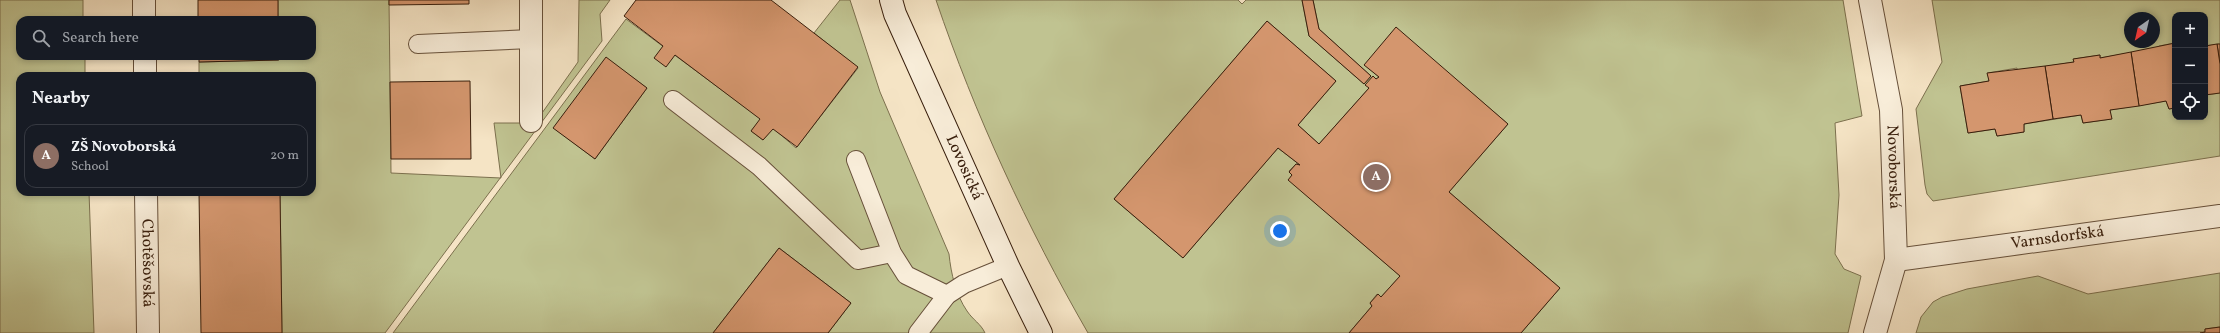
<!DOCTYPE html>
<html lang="en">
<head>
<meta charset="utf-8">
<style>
	body { margin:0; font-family:Vollkorn,serif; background:#242831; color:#f1f3f6 }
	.controls { position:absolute; right:12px; top:12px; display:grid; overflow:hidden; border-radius:8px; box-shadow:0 2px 6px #0003 }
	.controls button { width:36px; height:36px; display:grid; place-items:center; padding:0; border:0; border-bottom:1px solid #363941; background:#171b24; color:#f1f3f6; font:20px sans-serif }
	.compass { position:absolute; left:2124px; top:12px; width:36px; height:36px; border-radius:50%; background:#171b24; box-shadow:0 2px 6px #0003; rotate:214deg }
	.you { position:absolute; left:1280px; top:231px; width:14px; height:14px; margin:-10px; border:3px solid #fff; border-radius:50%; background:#1a73e8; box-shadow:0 0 0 6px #1a73e833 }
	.badge { display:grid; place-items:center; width:26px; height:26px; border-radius:50%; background:#c59692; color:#fff; font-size:13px; font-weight:700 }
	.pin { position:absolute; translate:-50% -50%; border:2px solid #fff; box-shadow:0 1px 4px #0006 }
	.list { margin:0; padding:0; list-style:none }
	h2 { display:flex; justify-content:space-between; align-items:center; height:52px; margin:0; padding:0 16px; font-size:17px }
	h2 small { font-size:13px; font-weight:400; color:#9ea1a6 }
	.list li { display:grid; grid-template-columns:26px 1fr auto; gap:12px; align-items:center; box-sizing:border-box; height:64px; margin:0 8px 8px; padding:0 8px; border:1px solid #363941; border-radius:12px }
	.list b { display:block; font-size:15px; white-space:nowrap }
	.list p { margin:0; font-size:13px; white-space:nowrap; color:#9ea1a6 }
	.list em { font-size:13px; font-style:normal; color:#9ea1a6 }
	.icon { flex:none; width:22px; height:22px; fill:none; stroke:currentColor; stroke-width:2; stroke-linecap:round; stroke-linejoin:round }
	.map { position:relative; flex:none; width:2220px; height:333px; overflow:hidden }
	.search { position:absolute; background:#171b24; box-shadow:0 2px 6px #0003; left:16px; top:16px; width:300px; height:44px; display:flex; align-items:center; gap:10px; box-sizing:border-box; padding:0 14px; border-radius:12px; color:#9ea1a6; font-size:15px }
	.panel { position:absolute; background:#171b24; box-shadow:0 2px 6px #0003; left:16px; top:72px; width:300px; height:124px; border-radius:12px }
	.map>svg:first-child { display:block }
	.green { fill:#c0c391; stroke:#7c704e; fill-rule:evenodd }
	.building { fill:#d4966e; stroke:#381e0c }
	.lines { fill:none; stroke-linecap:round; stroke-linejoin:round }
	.lane-casing { stroke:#67503a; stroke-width:20 }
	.street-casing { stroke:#67503a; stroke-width:24 }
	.secondary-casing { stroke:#381e0c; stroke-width:24 }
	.lane { stroke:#f8edd9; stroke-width:18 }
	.street { stroke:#f8edd9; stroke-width:22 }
	.secondary { stroke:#f8edd9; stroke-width:22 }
	.labels { text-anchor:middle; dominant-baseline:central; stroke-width:4; stroke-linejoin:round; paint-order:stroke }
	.street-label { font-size:16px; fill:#381e0c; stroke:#f8edd9 }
</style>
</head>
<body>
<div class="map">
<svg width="2220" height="333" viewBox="0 0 2220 333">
	<rect width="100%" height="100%" fill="#f5e4c5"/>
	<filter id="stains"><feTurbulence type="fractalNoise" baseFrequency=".005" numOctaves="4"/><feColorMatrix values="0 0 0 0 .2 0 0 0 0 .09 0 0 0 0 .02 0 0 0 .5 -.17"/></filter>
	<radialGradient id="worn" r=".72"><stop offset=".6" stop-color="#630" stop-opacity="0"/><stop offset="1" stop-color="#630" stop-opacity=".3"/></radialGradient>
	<g class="green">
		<polygon points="0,0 83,0 83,20 20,20 20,56 85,56 85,76 20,76 20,192 89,192 94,333 0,333"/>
		<polygon points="278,0 389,0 391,173 501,178 494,123 535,123 578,62 579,0 610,0 600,14 602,41 385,333 282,333 280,192 312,192 312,76 199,76 199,62 278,60 279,56 312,56 312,20 278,20"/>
		<path d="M840,0H850L880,92L949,254C951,274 956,295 967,311C973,320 981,324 985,333H828L851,303L779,248L713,333H393L626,19L761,119L751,131L763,140L773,128L796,148L858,68L814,33ZM606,58L647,88L595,159L554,128Z"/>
		<path d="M936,0H1238L1242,4L1246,0H1302L1309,36L1364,84L1371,76L1319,29L1313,0H1843L1862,116L1835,123L1839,195L1835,254L1844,269L1861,276L1848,333H1521L1560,288L1449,192L1508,124L1452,76L1365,65L1379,77L1376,79L1373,76L1369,88L1319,144L1298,125L1336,81L1267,21L1114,199L1183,258L1278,148L1300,165L1296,164L1289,171L1292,175L1289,180L1400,276L1381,297L1377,294L1370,303L1372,306L1349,333H1088C1027,227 975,115 936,0Z"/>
		<path d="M1932,0H2220V44L2205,46V15H2175V43L2159,46V48L2100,58V55L2074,59V62L2017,71V68L1988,73L1989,81L1960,86L1968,133L1995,129L1997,136L2024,132V124L2081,115L2083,123L2111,119L2110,110L2166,101L2169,109L2175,108V117H2205V95L2220,93V156L1933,201L1927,194L1925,185L1916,109L1942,62ZM2130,18H2154V42H2130Z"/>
		<polygon points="2220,273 2220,327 2205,329 2205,332 1916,333 1921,317 1933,302 1942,297 1967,289 2038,276 2088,294"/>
	</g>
	<g class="building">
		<rect x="198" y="0" width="80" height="20"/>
		<polygon points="389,0 469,0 469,4 389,5"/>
		<polygon points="636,0 771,0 858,67 797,147 773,129 763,140 751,131 760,119 675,55 666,67 654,58 663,46 624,16"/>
		<polygon points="1302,0 1313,0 1319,29 1371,76 1364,84 1309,36"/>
		<polygon points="1267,21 1336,81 1298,125 1319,144 1369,88 1365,85 1373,76 1376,79 1379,77 1364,65 1396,27 1508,124 1449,192 1560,288 1521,333 1349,333 1372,306 1370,303 1378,294 1381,297 1400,276 1288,180 1292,175 1289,172 1296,164 1300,165 1278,148 1183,258 1114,199"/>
		<polygon points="2175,43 2175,108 2169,109 2166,101 2139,106 2131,52"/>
		<polygon points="2217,44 2220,44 2220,64"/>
		<polygon points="2217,44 2220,64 2220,93 2205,95 2205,46"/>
		<polygon points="2131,52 2139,106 2110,110 2112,119 2083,123 2081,115 2053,119 2045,66 2074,62 2073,59 2100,55 2100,58"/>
		<polygon points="199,56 279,56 279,60 199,62"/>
		<polygon points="606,57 647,88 595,159 553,128"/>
		<polygon points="2045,66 2053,119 2024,124 2024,132 1997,136 1995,129 1968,133 1960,86 1989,81 1987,73"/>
		<polygon points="470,81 471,159 391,159 390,82"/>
		<polygon points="199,192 280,192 282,333 201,333"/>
		<polygon points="779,248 851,303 828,333 713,333"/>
		<polygon points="2220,327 2220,333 2200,333 2205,332 2205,329"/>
	</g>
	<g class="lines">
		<g class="lane-casing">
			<g id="lane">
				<polyline points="418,44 531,39"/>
				<polyline points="673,100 759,166 858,260 892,253"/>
				<polyline points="856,160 892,253 906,275 947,295"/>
				<polyline points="918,333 947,295 964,284 1008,266"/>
			</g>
		</g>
		<g class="street-casing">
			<g id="street">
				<polyline points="144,0 144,20"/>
				<polyline points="531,0 531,121"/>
				<path id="s1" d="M1870,0L1891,110L1896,260L1875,333"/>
				<polyline points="145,56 145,76"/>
				<path id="s2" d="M146,192L148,333"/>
				<path id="s3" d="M1896,260L2220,216"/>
			</g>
		</g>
		<g class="secondary-casing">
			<g id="secondary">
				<path id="s4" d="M891,0L895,14L1008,266L1041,333"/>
			</g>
		</g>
		<use href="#lane" class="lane"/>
		<use href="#street" class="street"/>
		<use href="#secondary" class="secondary"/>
	</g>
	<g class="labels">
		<g class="street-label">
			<text stroke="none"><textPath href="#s4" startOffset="183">Lovosická</textPath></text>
			<text stroke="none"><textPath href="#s1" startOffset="169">Novoborská</textPath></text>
			<text stroke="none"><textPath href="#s3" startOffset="163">Varnsdorfská</textPath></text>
			<text stroke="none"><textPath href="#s2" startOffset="71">Chotěšovská</textPath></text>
		</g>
	</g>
	<rect width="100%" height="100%" filter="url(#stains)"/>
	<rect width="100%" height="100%" fill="url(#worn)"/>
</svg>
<div class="controls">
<button>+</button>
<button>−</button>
<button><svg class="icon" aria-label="locate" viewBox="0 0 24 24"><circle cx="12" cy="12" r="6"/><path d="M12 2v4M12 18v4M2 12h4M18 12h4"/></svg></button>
</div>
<svg class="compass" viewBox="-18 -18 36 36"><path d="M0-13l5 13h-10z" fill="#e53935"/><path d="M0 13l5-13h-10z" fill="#9ea1a6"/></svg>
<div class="you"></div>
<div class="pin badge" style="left:1376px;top:177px;background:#8d6e63">A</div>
<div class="search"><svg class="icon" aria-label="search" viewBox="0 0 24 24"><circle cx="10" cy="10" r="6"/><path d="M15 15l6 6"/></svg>Search here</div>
<section class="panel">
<h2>Nearby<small></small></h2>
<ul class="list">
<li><span class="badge" style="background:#8d6e63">A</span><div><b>ZŠ Novoborská</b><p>School</p></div><em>20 m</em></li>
</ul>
</section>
</div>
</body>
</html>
